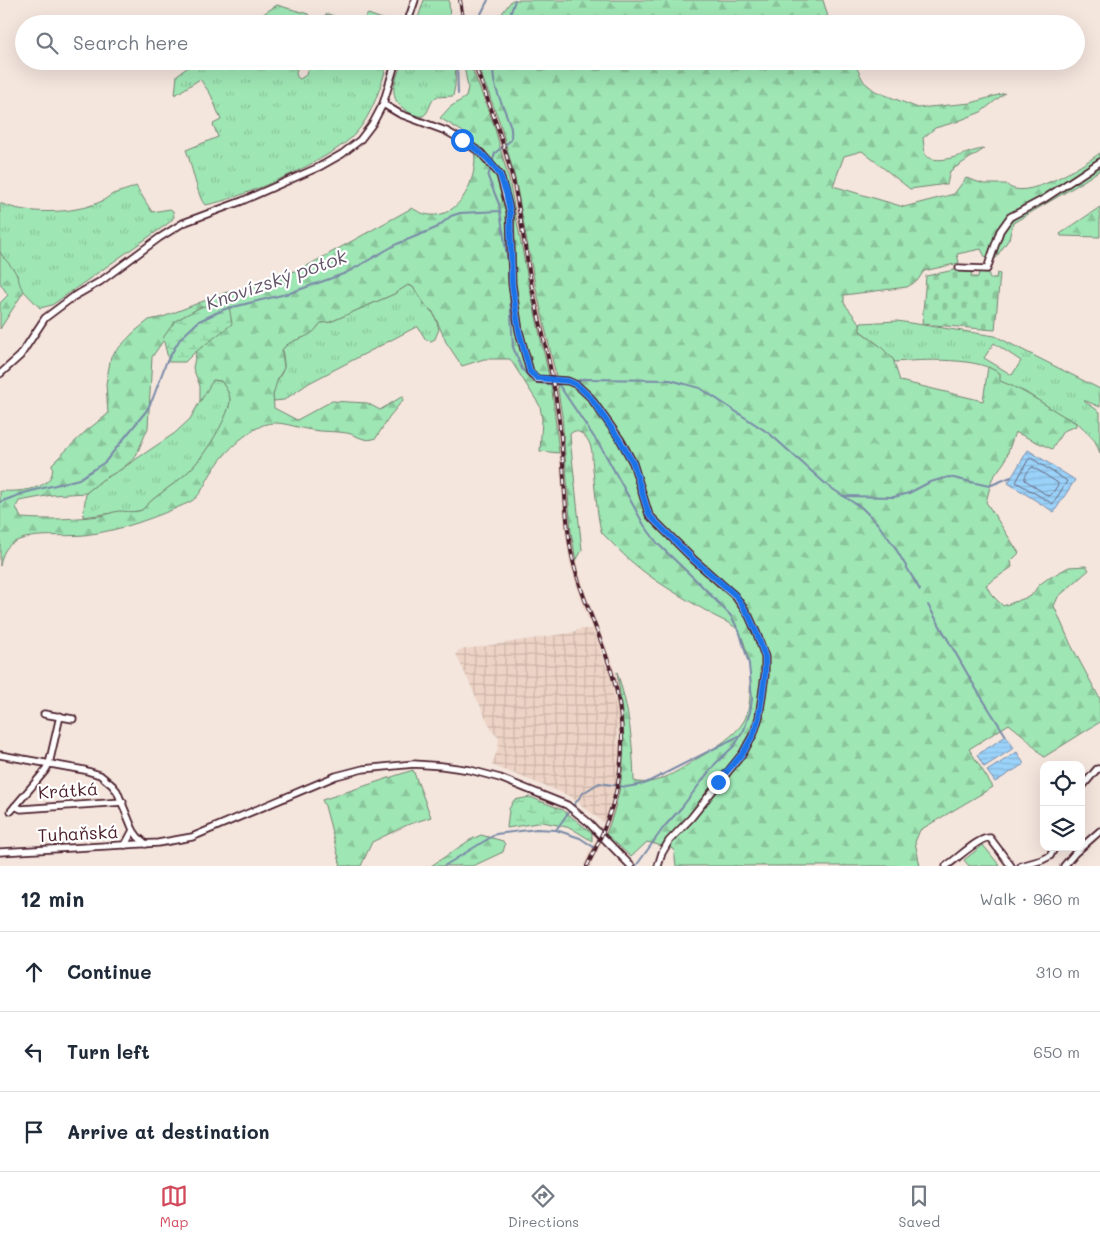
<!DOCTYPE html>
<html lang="en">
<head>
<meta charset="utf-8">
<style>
	body { margin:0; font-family:Mali,sans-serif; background:#f2f2f3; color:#1f2937 }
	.controls { position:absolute; right:15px; bottom:15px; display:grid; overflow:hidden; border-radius:10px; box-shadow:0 5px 20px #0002 }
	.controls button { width:45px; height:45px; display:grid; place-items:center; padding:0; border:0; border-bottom:1px solid #e0e1e3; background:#fff; color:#1f2937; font:25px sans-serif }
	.stop { position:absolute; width:15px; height:15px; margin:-11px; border:4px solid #1a73e8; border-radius:50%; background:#fff }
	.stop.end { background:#1a73e8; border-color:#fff; box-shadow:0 1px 5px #0008 }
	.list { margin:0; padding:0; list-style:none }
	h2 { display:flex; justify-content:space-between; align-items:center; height:65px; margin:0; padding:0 20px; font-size:21px }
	h2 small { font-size:16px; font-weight:400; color:#747a83 }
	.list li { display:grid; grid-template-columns:32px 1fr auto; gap:15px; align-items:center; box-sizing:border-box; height:80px; padding:0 20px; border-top:1px solid #e0e1e3 }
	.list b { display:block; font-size:19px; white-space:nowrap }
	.list em { font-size:16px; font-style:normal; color:#747a83 }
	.icon { flex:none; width:28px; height:28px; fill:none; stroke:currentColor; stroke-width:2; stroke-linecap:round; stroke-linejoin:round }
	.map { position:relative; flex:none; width:1100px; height:866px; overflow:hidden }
	.search { position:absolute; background:#fff; box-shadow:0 5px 20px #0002; left:15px; right:15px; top:15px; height:55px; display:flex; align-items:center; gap:12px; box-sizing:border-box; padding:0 18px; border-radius:28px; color:#747a83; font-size:19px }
	.sheet { height:305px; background:#fff }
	nav { display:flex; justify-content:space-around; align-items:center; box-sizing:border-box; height:70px; border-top:1px solid #e0e1e3; background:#fff; font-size:14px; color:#747a83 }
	nav a { display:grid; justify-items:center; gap:2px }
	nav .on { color:#d1495b }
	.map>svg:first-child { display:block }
	.built { fill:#ecd3c5 }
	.industrial { fill:url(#industrial-grid) }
	.grass { fill:url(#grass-tufts); stroke:#748270; fill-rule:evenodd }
	.forest { fill:url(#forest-firs); stroke:#748270; fill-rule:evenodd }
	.wetland { fill:url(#wetland-marsh); stroke:#748270 }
	.cemetery { fill:url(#cemetery-stones); stroke:#748270 }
	.green { fill:#9ee6b4; stroke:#748270 }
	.water { fill:url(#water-rules); stroke:#7a8aa7 }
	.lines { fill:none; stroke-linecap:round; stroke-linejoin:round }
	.shore { stroke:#6a677d; stroke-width:1 }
	.stream { stroke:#7a8aa7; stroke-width:2 }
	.minor-casing { stroke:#4a1f2b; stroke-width:9 }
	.minor { stroke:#fff; stroke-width:5.5 }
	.rail-casing { stroke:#4a1f2b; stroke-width:4 }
	.rail { stroke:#fff; stroke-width:2; stroke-dasharray:5.5; stroke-linecap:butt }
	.route { stroke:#1a73e8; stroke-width:6 }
	.labels { text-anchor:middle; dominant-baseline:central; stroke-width:4.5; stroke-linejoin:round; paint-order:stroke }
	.street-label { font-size:18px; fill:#4a1f2b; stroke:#fff }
	.water-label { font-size:19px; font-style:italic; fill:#625569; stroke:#fff }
</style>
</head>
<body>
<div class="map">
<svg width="1100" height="866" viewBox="0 0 1100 866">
	<defs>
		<pattern id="industrial-grid" width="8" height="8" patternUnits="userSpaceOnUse" patternTransform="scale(1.25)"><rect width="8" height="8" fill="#ecd3c5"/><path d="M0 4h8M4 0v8" fill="none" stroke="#ccb5a9"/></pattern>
		<pattern id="grass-tufts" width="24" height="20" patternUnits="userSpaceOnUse" patternTransform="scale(1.25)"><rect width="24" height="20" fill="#9ee6b4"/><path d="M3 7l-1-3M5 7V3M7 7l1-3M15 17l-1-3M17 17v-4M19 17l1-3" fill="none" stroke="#8ac59b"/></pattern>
		<pattern id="forest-firs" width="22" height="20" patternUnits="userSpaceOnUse" patternTransform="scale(1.25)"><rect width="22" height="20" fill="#9ee6b4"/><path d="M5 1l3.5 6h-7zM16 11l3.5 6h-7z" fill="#8ac59b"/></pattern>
		<pattern id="wetland-marsh" width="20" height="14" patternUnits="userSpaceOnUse" patternTransform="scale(1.25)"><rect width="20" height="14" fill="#9ee6b4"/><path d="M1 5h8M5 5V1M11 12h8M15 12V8" fill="none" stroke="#8ac59b"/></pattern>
		<pattern id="cemetery-stones" width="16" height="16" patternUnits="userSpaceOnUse" patternTransform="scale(1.25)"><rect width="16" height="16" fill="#9ee6b4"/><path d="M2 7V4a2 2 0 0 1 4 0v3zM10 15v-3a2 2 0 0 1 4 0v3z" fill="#8ac59b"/></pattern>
		<pattern id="water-rules" width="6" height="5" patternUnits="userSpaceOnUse" patternTransform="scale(1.25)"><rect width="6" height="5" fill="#9ad2f9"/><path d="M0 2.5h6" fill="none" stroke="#86b4d6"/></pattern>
	</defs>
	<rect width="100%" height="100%" fill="#f4e5dd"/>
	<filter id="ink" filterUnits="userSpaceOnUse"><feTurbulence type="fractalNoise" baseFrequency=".02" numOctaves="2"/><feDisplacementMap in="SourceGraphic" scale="10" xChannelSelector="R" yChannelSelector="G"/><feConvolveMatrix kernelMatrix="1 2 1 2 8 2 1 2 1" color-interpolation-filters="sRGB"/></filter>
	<g filter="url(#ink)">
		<polygon class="built" points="469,61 476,61 500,123 515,178 558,389 566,452 571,532 576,561 586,595 611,660 621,693 625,737 620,791 610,826 590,866 583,866 604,823 612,800 616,778 619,737 614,694 605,662 580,598 570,562 565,533 559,453 552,390 529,285 515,205 500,144"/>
		<polygon class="industrial" points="581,629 592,629 610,677 617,715 618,752 616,778 612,800 604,823 570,796 492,765 498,748 499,738 492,731 456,654 459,650 570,633"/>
		<g class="grass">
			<polygon points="424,0 449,0 450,24 416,24"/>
			<polygon points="277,5 308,14 311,17 310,24 248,24"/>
			<path d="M328,14C345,19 354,31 368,14L388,21V24H322L325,15Z"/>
			<path d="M197,61H299L296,73L297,77L300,79L306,75L312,61H388C381,86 373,114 355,134C333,159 239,200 205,205C198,199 191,161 186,150L218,137L213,124L221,120L211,95L200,79L175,95L177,75Z"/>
			<path d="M403,61H456L455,86L453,96L436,97C429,102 430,112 423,116C416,117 410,113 404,109C386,96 396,78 403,61Z"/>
			<path d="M136,186L152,212L170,209L173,211L174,217L170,222L52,305L40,308L19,286L17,275L4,261L0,252V203C26,215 74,214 100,202C105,200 109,196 113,194C121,191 128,190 136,186Z"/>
			<path d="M408,285L413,287L424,304L434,314L439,329L435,339L431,341L426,340L418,327H416L309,383L284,400L274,401C269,386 283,376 284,366C284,361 283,355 282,350C289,339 304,339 313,332C317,329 318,325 321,323L330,322L394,294Z"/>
			<path d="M897,321L995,336L1100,389V407L1086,401H1084L1100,412V453L1095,441L1080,425L1058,413L1025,392L999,381L1000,375C984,356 919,360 895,362L880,346L859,330L861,323ZM994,343L1021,361L1012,375L984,358Z"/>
			<path d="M212,380L221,381C225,387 231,394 230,401C228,420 205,454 192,468C177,484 156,494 142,510C132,513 123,511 113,513C103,514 93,516 83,517L86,493L102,480L120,470L175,433L190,419Z"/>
		</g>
		<g class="forest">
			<polygon points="512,0 823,0 830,24 497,24 500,16"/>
			<path d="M463,61H469L494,125L509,180L529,285L552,390L559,453L540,451L542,419L540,406L510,359H484L462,366L446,342L433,312L426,306L413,287L408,285L394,294L330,322L321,323C318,325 317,329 313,332C304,340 289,339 282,350L284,368L278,378L273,395L274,408L297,420L332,401L367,403L380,410L403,396V400L389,417L376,438C365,443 357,435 347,433C335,431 323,432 312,430C296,428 278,419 263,425C241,435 222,455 210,475C204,485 201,496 190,502C157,517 120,531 84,535C64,537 36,533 19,540C6,544 2,554 0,566V491C17,492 58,491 52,464L86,431L108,414L106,384L111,356L134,332L149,320L163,317L224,293L260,284L305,267L412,208C444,229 469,200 474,169C476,159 474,148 473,138L440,118L450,107L466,97L468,87ZM163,341L198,343L193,368L200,386V402L213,380L221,381C225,387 231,394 230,402C227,420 205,454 192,468C177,484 156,494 142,510C134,513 127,511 119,511C112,512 106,515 100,516C74,519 47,520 21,518L16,507L19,501L52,495L86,493L102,480L120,470L135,458L148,428L152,357Z"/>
			<path d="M476,61H481L483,66L487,61H853L864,82L875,91L918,108L971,103L1005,93L981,112L956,122L935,128L923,138L925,155C940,168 968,150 984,149L950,171L947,184L910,189L862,151L844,156L833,186L904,207L954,194L966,178L984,184H1006C1022,204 1084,165 1100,153V170L1076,186L1013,223L1009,239L990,266L981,249L957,254L959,263L924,271L917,281L907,287L844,295V303L860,324V331L880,346L893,359L900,381L983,401L988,367L1000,373V381C1027,391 1050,409 1076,423V426L1063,431L1052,449L1015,432L1005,461L992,479L986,502L1019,553L1011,561L1012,567L986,585L991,594L1003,606L1031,596L1039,585L1047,579L1069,567L1086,566L1089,570L1058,597L1054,606L1071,645L1100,699V722L1044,757L1024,736L1009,724L969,749L993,787L920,830L915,842L920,866H676L674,849L647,842L631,857L606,834C629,776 626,733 617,672C629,708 633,743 634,781C656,788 682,768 700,757C715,748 735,736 744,721C755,702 751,646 737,629C730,622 716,618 708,612C674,592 647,578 618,549C613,544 607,538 602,533C598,527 593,469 592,458C593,447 587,432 574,431L570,434L571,448L582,550L576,561L571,532L562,416L555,371L535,284L515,178L500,123Z"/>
			<polygon points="1100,207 1100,237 1061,236 1060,234"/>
			<path d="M0,252C5,261 14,267 17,276C20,282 19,286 24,291L0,329V303L8,295L0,283Z"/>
			<polygon points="413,770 431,817 407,825 372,842 361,866 341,866 325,806 322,800"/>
			<polygon points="481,835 503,841 505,845 503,852 473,866 431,866 470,840"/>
		</g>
		<g class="wetland">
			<polygon points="228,300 232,324 193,354 185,362 169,362 163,338 175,321 201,307"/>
			<polygon points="530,797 563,810 592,833 592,841 571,828 543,822 507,828 509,809 514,800"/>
		</g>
		<polygon class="cemetery" points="959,269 972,270 971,277 978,277 979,272 989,273 989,278 996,278 997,273 1000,274 995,330 922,324 926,276"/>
		<polygon class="green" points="983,845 1000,866 969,866 964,860"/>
		<g class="water">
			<polygon points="1028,450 1075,480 1054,512 1008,483"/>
			<polygon points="1006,736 1014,748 984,767 977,755"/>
			<polygon points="1017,752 1024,764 995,782 987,771"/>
		</g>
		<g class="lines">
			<g class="shore">
				<polygon points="1031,458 1067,481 1053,504 1016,482 1028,460"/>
				<path d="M1033,467L1058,483V485L1051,495L1048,496L1025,480C1024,476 1029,468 1033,467Z"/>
			</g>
			<g class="stream">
				<polyline points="476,24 488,0"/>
				<polyline points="507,24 515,0"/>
				<polyline points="457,61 458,94"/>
				<polyline points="500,211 508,263 513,347 522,369 533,381 537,383 559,385 604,452 644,525 658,544 700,584 731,616 740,633 749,664 752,699 750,712 744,730 735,745 715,764 682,807 664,827 636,866"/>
				<polyline points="574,382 583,379 670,380 700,388 770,434 828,486 862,508 877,523 893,544 920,590"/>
				<polyline points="843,496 894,497 909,493 930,482 949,477 989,486 1011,477"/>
				<path d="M0,502L24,493L79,479L105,462L147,410L153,398L166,363L180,339L199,321L225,309L290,293L346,273L397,244L436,228L451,216L460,213L500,211L499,204L488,177L495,153L511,140C511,135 512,129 510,125C504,105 488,82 495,61"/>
				<polyline points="928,605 975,687 1006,736"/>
				<polyline points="573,806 583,793 599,783 626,787 644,784 739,736"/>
				<polyline points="556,830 580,838 595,848"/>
				<polyline points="444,866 496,834 537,829 556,830 570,810"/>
			</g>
			<g class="minor-casing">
				<g id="minor">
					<polyline points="407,24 415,0"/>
					<polyline points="383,104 400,114 446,131 462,140 481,153 500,175 510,212 512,284 519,331 530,372 537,379 568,381 577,385 590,397 620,439 633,463 649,515 693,559 735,596 749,616 757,634 765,657 765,675 759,717 754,733 743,753 691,818 669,841 662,853 658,866"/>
					<polyline points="959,268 987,269 1000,231 1010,217 1044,199 1100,162"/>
					<polyline points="0,374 20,356 45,318 73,297 101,281 159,238 183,223 242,201 319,167 342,154 360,140 373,123 383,104 396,61"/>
					<polyline points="44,714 73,719"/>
					<polyline points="0,755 84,770 100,775 112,785 117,791 133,830 138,837 146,844"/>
					<polyline points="1081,788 1097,769 1100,769"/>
					<polyline points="15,806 21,809 123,802"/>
					<polyline points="11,811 45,771 49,764 60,716"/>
					<polyline points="125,845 133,830"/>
					<polyline points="0,852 158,843 192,837 336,776 363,769 414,764 442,766 470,770 500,778 567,805 588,822 631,866"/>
					<path d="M946,866C957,859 980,836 990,838L1011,866"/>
					<polyline points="1021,866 1042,860 1050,856 1055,847"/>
					<polyline points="1064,866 1075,853 1100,831"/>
				</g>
			</g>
			<use href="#minor" class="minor"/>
			<g class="rail-casing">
				<g id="rail">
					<polyline points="460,0 464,24"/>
					<path d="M473,61C488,100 503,139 513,180C521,215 525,251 532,287C541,329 553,371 558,413C565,459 563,505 571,551C579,595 601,634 613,677C619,696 621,715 622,735C623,784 609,823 587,866"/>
				</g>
			</g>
			<use href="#rail" class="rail"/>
		</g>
	</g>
	<g class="lines" filter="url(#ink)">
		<polyline class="route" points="462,140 481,153 490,162 500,175 506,193 510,212 512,284 519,331 530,372 537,378 568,381 577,385 590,397 620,440 633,463 649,515 693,559 736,596 749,616 757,634 765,657 765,675 759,717 754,733 743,753 718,782"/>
	</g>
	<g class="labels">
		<g class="street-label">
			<text transform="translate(68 790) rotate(-4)">Krátká</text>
			<text transform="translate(78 833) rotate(-3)">Tuhaňská</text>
		</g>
		<g class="water-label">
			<text transform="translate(276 279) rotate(-19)">Knovízský potok</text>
		</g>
	</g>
</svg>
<div class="controls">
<button><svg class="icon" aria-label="locate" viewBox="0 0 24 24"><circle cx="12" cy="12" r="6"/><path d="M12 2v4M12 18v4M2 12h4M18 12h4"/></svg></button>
<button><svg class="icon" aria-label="layers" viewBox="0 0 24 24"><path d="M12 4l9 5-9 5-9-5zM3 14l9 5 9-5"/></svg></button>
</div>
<div class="stop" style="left:462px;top:140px"></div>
<div class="stop end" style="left:718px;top:782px"></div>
<div class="search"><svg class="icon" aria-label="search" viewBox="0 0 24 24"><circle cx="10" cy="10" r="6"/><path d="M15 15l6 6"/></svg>Search here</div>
</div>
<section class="sheet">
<h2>12 min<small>Walk · 960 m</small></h2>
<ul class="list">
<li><svg class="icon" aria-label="ahead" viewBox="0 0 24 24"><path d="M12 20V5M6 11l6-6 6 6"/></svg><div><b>Continue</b></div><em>310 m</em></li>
<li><svg class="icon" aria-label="left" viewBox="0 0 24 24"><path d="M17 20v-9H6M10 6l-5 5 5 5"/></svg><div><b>Turn left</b></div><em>650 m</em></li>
<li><svg class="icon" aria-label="arrive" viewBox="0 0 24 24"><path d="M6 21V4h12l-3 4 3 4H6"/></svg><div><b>Arrive at destination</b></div></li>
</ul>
</section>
<nav>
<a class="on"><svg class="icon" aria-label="map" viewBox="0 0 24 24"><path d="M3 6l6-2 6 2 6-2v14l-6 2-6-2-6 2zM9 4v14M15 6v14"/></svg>Map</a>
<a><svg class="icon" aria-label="directions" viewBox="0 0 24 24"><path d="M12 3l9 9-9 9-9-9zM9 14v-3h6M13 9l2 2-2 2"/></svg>Directions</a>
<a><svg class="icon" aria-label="saved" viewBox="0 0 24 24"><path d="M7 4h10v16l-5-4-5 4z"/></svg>Saved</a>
</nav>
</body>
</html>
